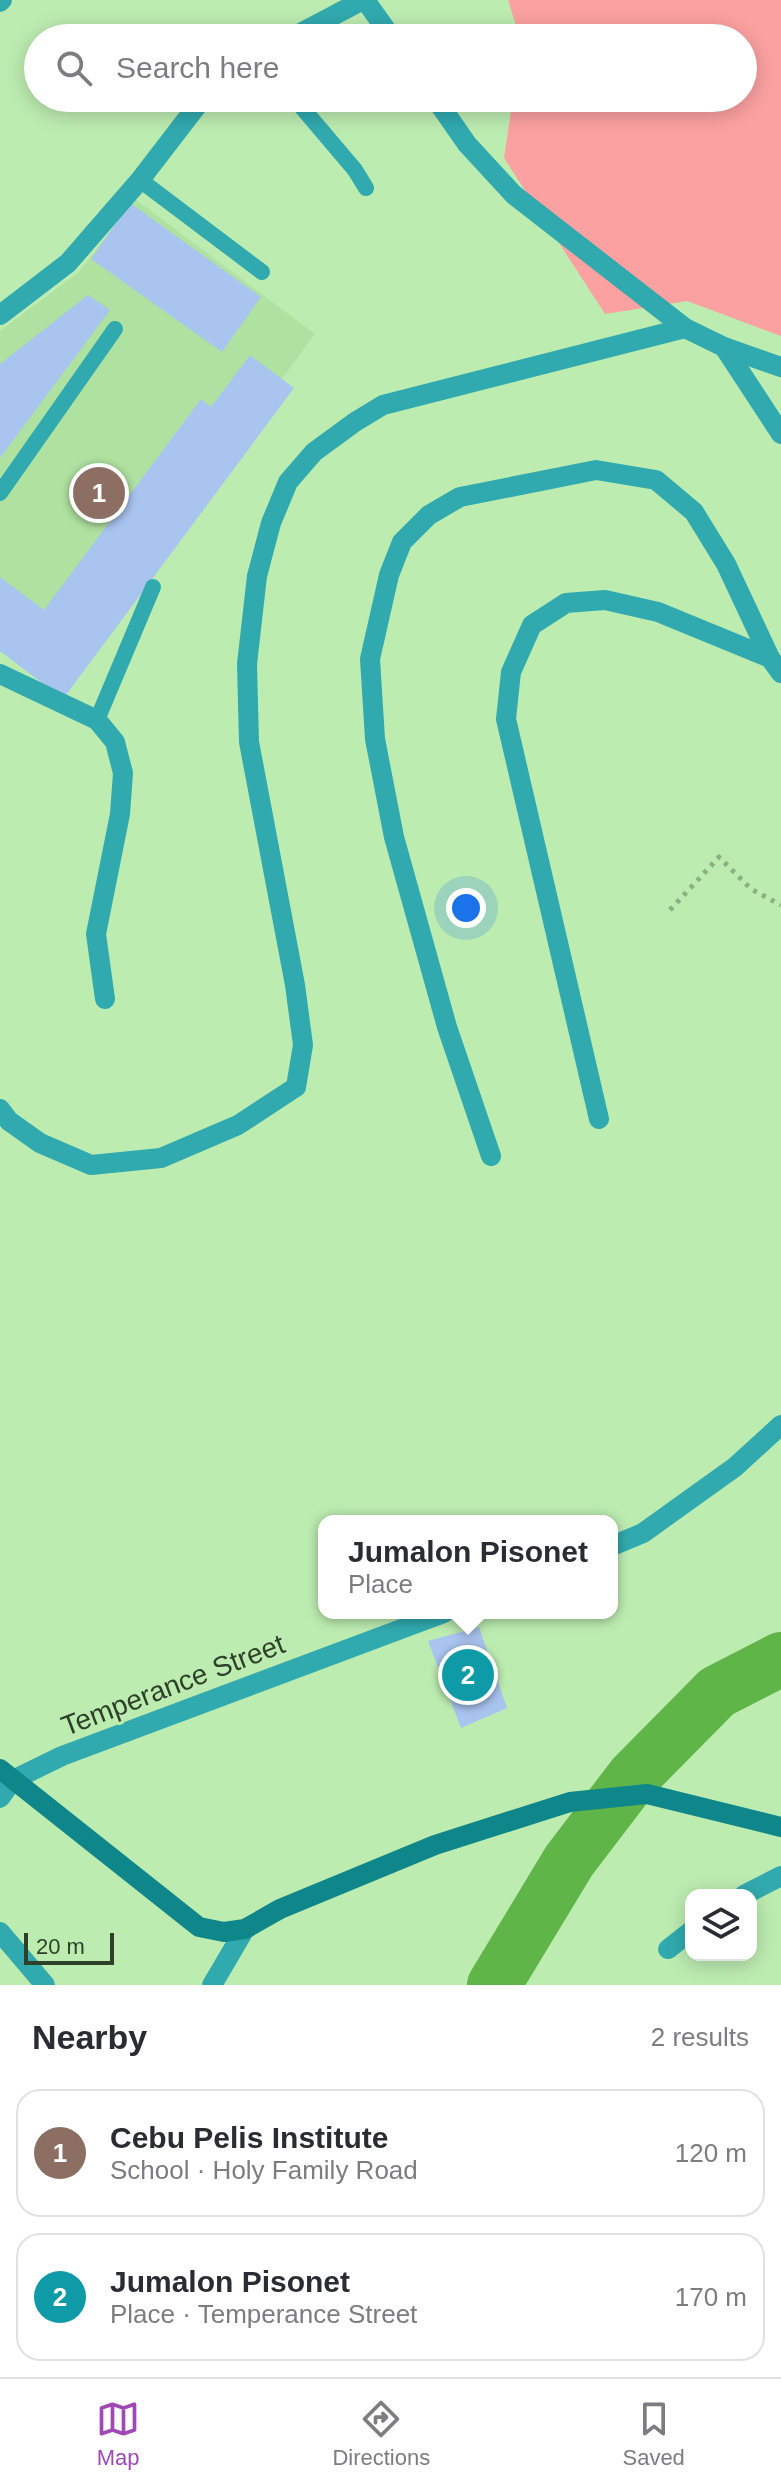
<!DOCTYPE html>
<html lang="en">
<head>
<meta charset="utf-8">
<style>
	body { margin:0; font-family:Helvetica,sans-serif; background:#f2f2f3; color:#2b2b33 }
	.controls { position:absolute; right:24px; bottom:24px; display:grid; overflow:hidden; border-radius:16px; box-shadow:0 4px 20px #0003 }
	.controls button { width:72px; height:72px; display:grid; place-items:center; padding:0; border:0; border-bottom:2px solid #e1e1e2; background:#fff; color:#2b2b33; font:40px sans-serif }
	.scale { position:absolute; left:24px; bottom:20px; width:90px; box-sizing:border-box; padding-left:8px; border:4px solid #2e4029; border-top:0; font-size:22px; line-height:28px; white-space:nowrap; color:#2e4029; -webkit-text-stroke:6px #bdecb1; paint-order:stroke }
	.you { position:absolute; left:466px; top:908px; width:28px; height:28px; margin:-20px; border:6px solid #fff; border-radius:50%; background:#1a73e8; box-shadow:0 0 0 12px #1a73e833 }
	.badge { display:grid; place-items:center; width:52px; height:52px; border-radius:50%; background:#a049b6; color:#fff; font-size:26px; font-weight:700 }
	.pin { position:absolute; translate:-50% -50%; border:4px solid #fff; box-shadow:0 2px 8px #0006 }
	.popup { position:absolute; left:318px; top:1515px; width:300px; height:104px; box-sizing:border-box; display:grid; place-content:center; border-radius:16px; background:#fff; filter:drop-shadow(0 2px 6px #0005); font-size:26px; white-space:nowrap; color:#7c7c81 }
	.popup b { font-size:30px; color:#2b2b33 }
	.popup::after { content:''; position:absolute; left:50%; top:100%; margin-left:-16px; border:16px solid transparent; border-top-color:#fff }
	.list { margin:0; padding:0; list-style:none }
	h2 { display:flex; justify-content:space-between; align-items:center; height:104px; margin:0; padding:0 32px; font-size:34px }
	h2 small { font-size:26px; font-weight:400; color:#7c7c81 }
	.list li { display:grid; grid-template-columns:52px 1fr auto; gap:24px; align-items:center; box-sizing:border-box; height:128px; margin:0 16px 16px; padding:0 16px; border:2px solid #e1e1e2; border-radius:24px }
	.list b { display:block; font-size:30px; white-space:nowrap }
	.list p { margin:0; font-size:26px; white-space:nowrap; color:#7c7c81 }
	.list em { font-size:26px; font-style:normal; color:#7c7c81 }
	.icon { flex:none; width:44px; height:44px; fill:none; stroke:currentColor; stroke-width:2; stroke-linecap:round; stroke-linejoin:round }
	.map { position:relative; flex:none; width:781px; height:1985px; overflow:hidden }
	.search { position:absolute; background:#fff; box-shadow:0 4px 20px #0003; left:24px; right:24px; top:24px; height:88px; display:flex; align-items:center; gap:20px; box-sizing:border-box; padding:0 28px; border-radius:44px; color:#7c7c81; font-size:30px }
	.sheet { height:392px; background:#fff }
	nav { display:flex; justify-content:space-around; align-items:center; box-sizing:border-box; height:112px; border-top:2px solid #e1e1e2; background:#fff; font-size:22px; color:#7c7c81 }
	nav a { display:grid; justify-items:center; gap:4px }
	nav .on { color:#a049b6 }
	.map>svg:first-child { display:block }
	.built { fill:#afe2a1 }
	.green { fill:#fca1a1 }
	.lines { fill:none; stroke-linecap:round; stroke-linejoin:round }
	.river { stroke:#60b548; stroke-width:54 }
	.building { fill:#a9c4ef }
	.path { stroke:#8bb082; stroke-width:5; stroke-dasharray:4 6; stroke-linecap:butt }
	.lane { stroke:#31aaaf; stroke-width:16 }
	.street { stroke:#31aaaf; stroke-width:20 }
	.secondary { stroke:#0f868a; stroke-width:20 }
	.labels { text-anchor:middle; dominant-baseline:central; stroke-width:6; stroke-linejoin:round; paint-order:stroke }
	.street-label { font-size:28px; fill:#2e4029; stroke:#bdecb1 }
</style>
</head>
<body>
<div class="map">
<svg width="781" height="1985" viewBox="0 0 781 1985">
	<rect width="100%" height="100%" fill="#bdecb1"/>
	<polygon class="built" points="135,199 315,334 61,678 0,652 0,331 79,272"/>
	<polygon class="green" points="508,0 781,0 781,336 687,301 605,314 504,158 513,98 743,98 743,38 520,38"/>
	<g class="lines">
		<polyline class="river" points="494,1985 569,1861 633,1777 717,1692 781,1659"/>
	</g>
	<g class="building">
		<polygon points="130,203 261,297 222,352 91,259"/>
		<polygon points="88,295 110,310 0,458 0,364"/>
		<polygon points="250,355 294,388 63,699 0,651 0,577 44,610 201,399 211,407"/>
		<polygon points="479,1627 507,1708 461,1728 428,1641"/>
	</g>
	<g class="lines">
		<polyline class="path" points="670,910 719,857 751,889 781,905"/>
		<g class="lane">
			<polyline points="294,98 355,170 366,188"/>
			<polyline points="140,180 262,272"/>
			<polyline points="0,493 115,329"/>
			<polyline points="97,720 153,587"/>
		</g>
		<g class="street">
			<polyline points="365,0 392,38"/>
			<polyline points="0,2 2,0"/>
			<polyline points="291,38 363,0"/>
			<polyline points="435,98 467,144 514,195 685,328 724,347 781,367"/>
			<polyline points="0,315 68,263 140,180 203,98"/>
			<polyline points="724,347 781,434"/>
			<polyline points="0,674 97,720 115,742 123,773 120,814 96,934 105,999"/>
			<polyline points="0,1109 9,1121 40,1143 91,1165 161,1158 238,1125 296,1087 303,1045 295,985 249,742 247,664 257,576 271,523 288,482 314,452 355,422 383,405 685,328"/>
			<polyline points="599,1119 506,719 511,672 532,625 566,603 605,600 658,612 770,658"/>
			<polyline points="491,1156 447,1027 394,837 375,739 370,659 389,575 402,542 429,515 460,497 596,470 656,480 694,512 726,564 770,658 781,673"/>
			<polyline points="612,1546 643,1533 735,1467 781,1425"/>
			<polyline points="0,1798 13,1780 62,1756 444,1613"/>
			<polyline points="744,1895 781,1876"/>
			<polyline points="0,1932 45,1985"/>
			<polyline points="668,1949 691,1931"/>
			<polyline points="212,1985 245,1929"/>
		</g>
		<polyline class="secondary" points="0,1769 199,1927 224,1932 245,1929 280,1909 435,1845 570,1802 647,1794 781,1827"/>
	</g>
	<g class="labels">
		<g class="street-label">
			<text transform="translate(173 1685) rotate(-21)">Temperance Street</text>
		</g>
	</g>
</svg>
<div class="controls">
<button><svg class="icon" aria-label="layers" viewBox="0 0 24 24"><path d="M12 4l9 5-9 5-9-5zM3 14l9 5 9-5"/></svg></button>
</div>
<div class="scale">20 m</div>
<div class="you"></div>
<div class="pin badge" style="left:99px;top:493px;background:#8d6e63">1</div>
<div class="pin badge" style="left:468px;top:1675px;background:#0f9aa8">2</div>
<div class="popup"><b>Jumalon Pisonet</b>Place</div>
<div class="search"><svg class="icon" aria-label="search" viewBox="0 0 24 24"><circle cx="10" cy="10" r="6"/><path d="M15 15l6 6"/></svg>Search here</div>
</div>
<section class="sheet">
<h2>Nearby<small>2 results</small></h2>
<ul class="list">
<li><span class="badge" style="background:#8d6e63">1</span><div><b>Cebu Pelis Institute</b><p>School · Holy Family Road</p></div><em>120 m</em></li>
<li><span class="badge" style="background:#0f9aa8">2</span><div><b>Jumalon Pisonet</b><p>Place · Temperance Street</p></div><em>170 m</em></li>
</ul>
</section>
<nav>
<a class="on"><svg class="icon" aria-label="map" viewBox="0 0 24 24"><path d="M3 6l6-2 6 2 6-2v14l-6 2-6-2-6 2zM9 4v14M15 6v14"/></svg>Map</a>
<a><svg class="icon" aria-label="directions" viewBox="0 0 24 24"><path d="M12 3l9 9-9 9-9-9zM9 14v-3h6M13 9l2 2-2 2"/></svg>Directions</a>
<a><svg class="icon" aria-label="saved" viewBox="0 0 24 24"><path d="M7 4h10v16l-5-4-5 4z"/></svg>Saved</a>
</nav>
</body>
</html>
